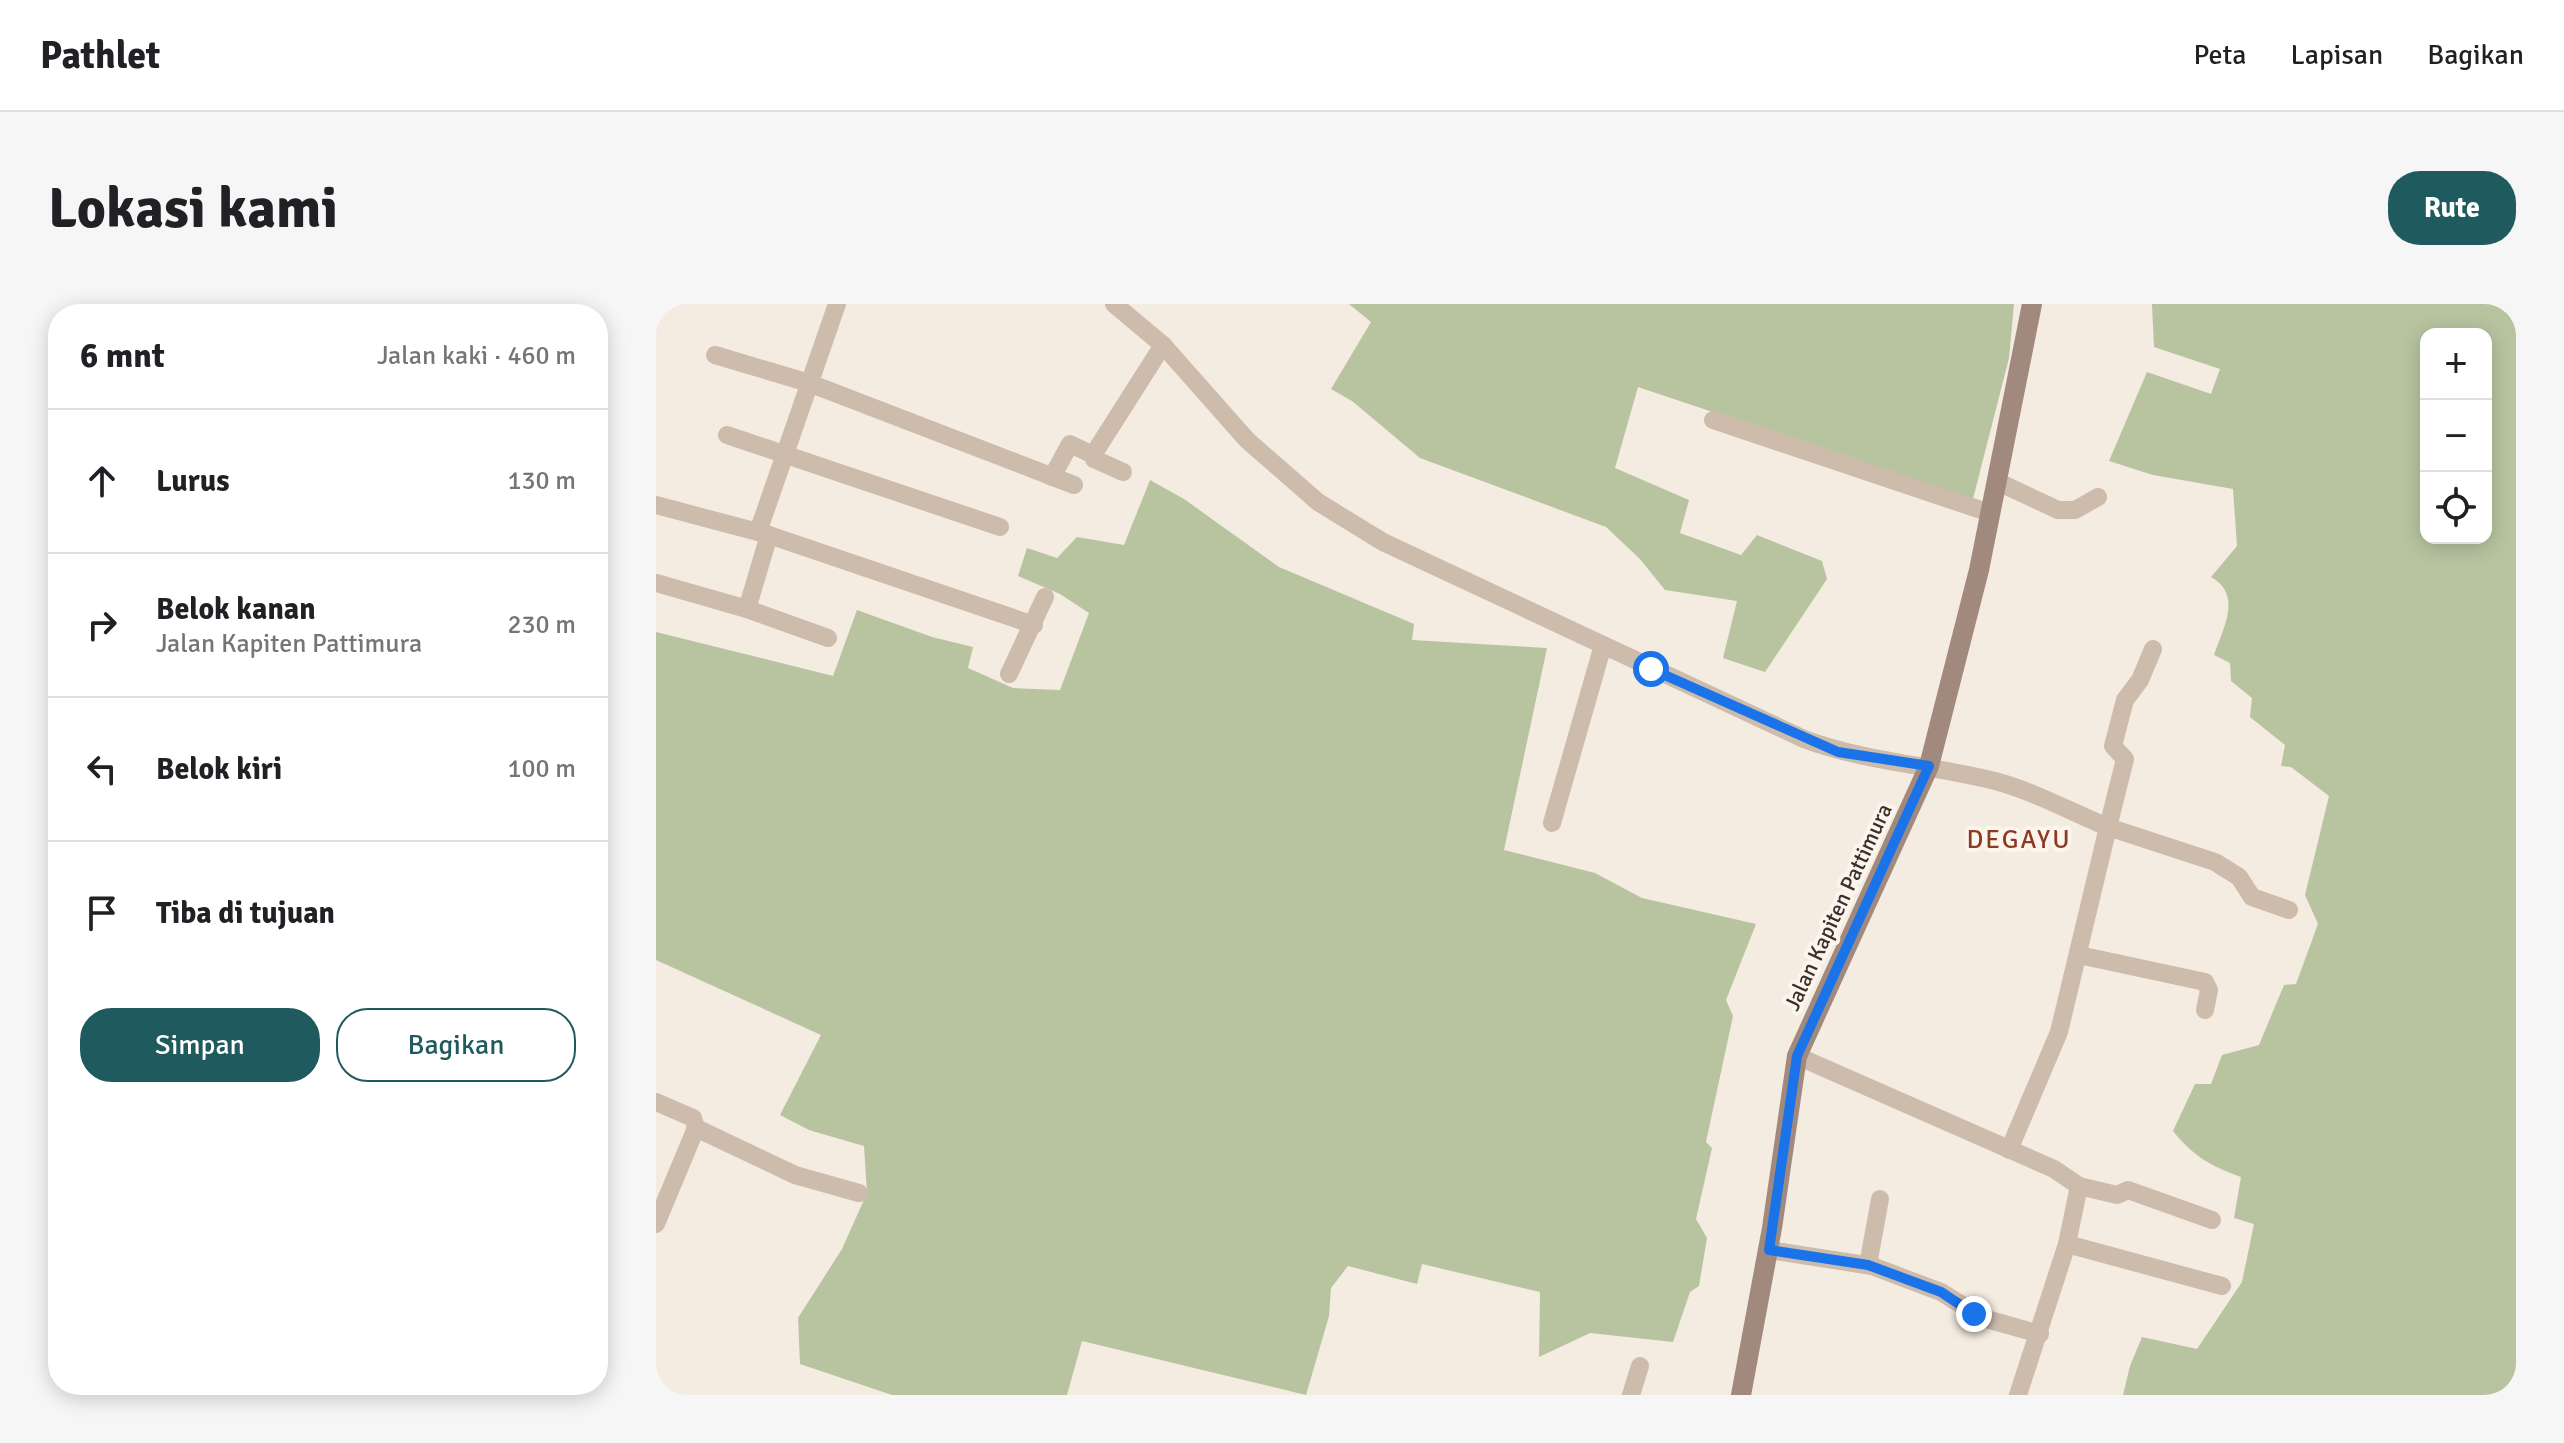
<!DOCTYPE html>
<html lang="id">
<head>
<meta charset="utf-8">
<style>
	body { margin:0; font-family:Signika,sans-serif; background:#f6f6f6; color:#202124 }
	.controls { position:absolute; right:24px; top:24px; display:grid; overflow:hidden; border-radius:16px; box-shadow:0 4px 20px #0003 }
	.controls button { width:72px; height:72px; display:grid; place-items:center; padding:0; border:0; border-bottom:2px solid #e0e0e0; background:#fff; color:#202124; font:40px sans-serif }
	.stop { position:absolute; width:24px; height:24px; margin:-18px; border:6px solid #1a73e8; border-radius:50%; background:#fff }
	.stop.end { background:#1a73e8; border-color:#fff; box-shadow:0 2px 8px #0008 }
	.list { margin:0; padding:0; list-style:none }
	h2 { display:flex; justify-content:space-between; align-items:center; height:104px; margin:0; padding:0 32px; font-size:34px }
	h2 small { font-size:26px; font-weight:400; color:#757577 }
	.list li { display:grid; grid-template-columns:52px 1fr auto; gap:24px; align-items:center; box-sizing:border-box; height:144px; padding:0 32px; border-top:2px solid #e0e0e0 }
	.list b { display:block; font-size:30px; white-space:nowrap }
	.list p { margin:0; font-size:26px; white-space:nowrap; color:#757577 }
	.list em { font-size:26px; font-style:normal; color:#757577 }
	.actions { display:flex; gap:16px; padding:24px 32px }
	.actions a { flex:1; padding:18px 0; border:2px solid #1f5a5e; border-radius:32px; text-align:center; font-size:28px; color:#1f5a5e }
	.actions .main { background:#1f5a5e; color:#fff }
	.icon { flex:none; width:44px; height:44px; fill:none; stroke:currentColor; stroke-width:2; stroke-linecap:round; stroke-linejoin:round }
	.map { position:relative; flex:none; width:1860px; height:1091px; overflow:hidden; border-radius:32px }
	header { display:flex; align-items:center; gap:48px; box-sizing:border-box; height:112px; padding:0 40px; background:#fff; border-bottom:2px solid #e0e0e0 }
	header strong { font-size:38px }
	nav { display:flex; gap:44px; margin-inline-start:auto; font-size:28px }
	.intro { display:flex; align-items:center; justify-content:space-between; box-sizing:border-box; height:192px; padding:0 48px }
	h1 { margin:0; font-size:56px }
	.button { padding:20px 36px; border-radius:32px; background:#1f5a5e; color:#fff; font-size:28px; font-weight:700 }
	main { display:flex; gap:48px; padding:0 48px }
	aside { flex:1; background:#fff; border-radius:32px; box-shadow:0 4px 20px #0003 }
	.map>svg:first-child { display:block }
	.green { fill:#b8c4a0; fill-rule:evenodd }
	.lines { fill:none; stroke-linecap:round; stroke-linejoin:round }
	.street { stroke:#cdbbac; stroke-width:18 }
	.secondary { stroke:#a18a7d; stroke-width:20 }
	.route { stroke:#1a73e8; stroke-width:10 }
	.labels { text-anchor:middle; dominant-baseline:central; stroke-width:8; stroke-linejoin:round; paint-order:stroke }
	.street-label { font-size:22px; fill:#3b302b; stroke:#fbf5ee }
	.quarter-label { font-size:26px; letter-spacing:2px; fill:#8c3b22; stroke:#fbf5ee }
</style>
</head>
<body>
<header>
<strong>Pathlet</strong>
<nav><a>Peta</a><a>Lapisan</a><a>Bagikan</a></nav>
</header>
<div class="intro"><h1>Lokasi kami</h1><a class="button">Rute</a></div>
<main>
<aside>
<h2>6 mnt<small>Jalan kaki · 460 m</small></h2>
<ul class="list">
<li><svg class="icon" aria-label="ahead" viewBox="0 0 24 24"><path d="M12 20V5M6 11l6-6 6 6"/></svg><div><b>Lurus</b></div><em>130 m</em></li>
<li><svg class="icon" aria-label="right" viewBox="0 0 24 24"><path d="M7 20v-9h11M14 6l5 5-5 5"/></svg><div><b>Belok kanan</b><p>Jalan Kapiten Pattimura</p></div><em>230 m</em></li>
<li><svg class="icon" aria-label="left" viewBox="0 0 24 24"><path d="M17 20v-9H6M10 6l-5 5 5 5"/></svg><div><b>Belok kiri</b></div><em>100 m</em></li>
<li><svg class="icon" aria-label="arrive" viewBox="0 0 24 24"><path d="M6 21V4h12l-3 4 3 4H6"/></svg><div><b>Tiba di tujuan</b></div></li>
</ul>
<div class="actions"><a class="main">Simpan</a><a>Bagikan</a></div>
</aside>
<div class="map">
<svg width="1860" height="1091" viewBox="0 0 1860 1091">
	<rect width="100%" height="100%" fill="#f4ebe1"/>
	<g class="green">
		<polygon points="693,0 1358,0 1353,54 1317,195 982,83 959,164 1033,196 1024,229 1085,251 1101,231 1166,257 1171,275 1109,368 1067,354 1081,297 1009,286 984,255 950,223 764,154 696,97 675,85 715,18"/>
		<path d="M1496,0H1860V1091H1467L1474,1062L1486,1033L1541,1045L1586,978L1598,920L1578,914L1585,873C1555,862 1538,853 1517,827L1539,780H1555L1566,751L1603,741L1628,681L1640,680L1662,620L1649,591L1673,492L1635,463L1625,462L1629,441L1594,413L1596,394L1575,377L1574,359L1558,351C1567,324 1587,291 1555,273L1581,242L1577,185L1497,171L1453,157L1491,68L1555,90L1564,65L1498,43ZM1770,30H1830V234H1770Z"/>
		<polygon points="494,176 528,195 623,263 758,320 756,336 891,344 848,546 939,569 986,594 1100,620 1070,696 1077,712 1050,838 1056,844 1040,915 1051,934 1043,982 1034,988 1017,1038 934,1029 883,1053 884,988 766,960 761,980 692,962 675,984 673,1012 650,1091 426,1037 411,1091 236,1091 144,1060 142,1014 186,945 211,889 208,842 153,826 124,811 165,731 0,656 0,328 177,372 201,306 276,333 317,343 312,364 357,384 404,386 433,309 404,290 362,272 371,244 401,254 421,233 468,241"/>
	</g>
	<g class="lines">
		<g class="street">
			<path d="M458,0L507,41L591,136L662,198L727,238L1148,435C1209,458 1275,461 1339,477C1377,487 1415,508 1452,523L1403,728L1353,846"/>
			<polyline points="59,51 153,79 418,181"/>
			<polyline points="1057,116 1334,209"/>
			<polyline points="71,131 344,223"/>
			<polyline points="467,168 438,155 437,151 507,41"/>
			<polyline points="396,173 414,140 437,151"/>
			<polyline points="1340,177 1402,206 1419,206 1442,193"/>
			<polyline points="0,201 113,231 378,321"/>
			<polyline points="102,228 181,0"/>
			<polyline points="0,279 91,305 172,334"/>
			<polyline points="91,305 113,231"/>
			<polyline points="1497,345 1484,376 1469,396 1457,442 1469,455 1452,523 1559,558 1583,573 1596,593 1633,606"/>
			<polyline points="353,370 389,293"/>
			<polyline points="896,519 947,341"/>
			<polyline points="1423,651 1549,678 1553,686 1549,706"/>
			<polyline points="1141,752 1398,865 1423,882 1411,940 1362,1091"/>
			<polyline points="0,798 37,814 40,824 139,871 203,889"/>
			<polyline points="1423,882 1461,891 1472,886 1556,916"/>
			<polyline points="0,920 40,824"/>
			<polyline points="1411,940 1566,982"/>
			<polyline points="1113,946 1216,962 1285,988 1327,1014 1384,1030"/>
			<polyline points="1212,961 1224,895"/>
			<polyline points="975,1091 984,1062"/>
		</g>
		<polyline class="secondary" points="1085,1091 1116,924 1141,752 1273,462 1323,266 1376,0"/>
	</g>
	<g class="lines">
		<polyline class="route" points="995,365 1182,448 1273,462 1141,752 1113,946 1212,961 1285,988 1318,1010"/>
	</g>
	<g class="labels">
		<g class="street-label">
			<text transform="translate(1182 603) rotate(-65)">Jalan Kapiten Pattimura</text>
		</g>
		<g class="quarter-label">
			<text x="1363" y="536">DEGAYU</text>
		</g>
	</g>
</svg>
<div class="controls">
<button>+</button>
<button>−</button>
<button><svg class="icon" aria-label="locate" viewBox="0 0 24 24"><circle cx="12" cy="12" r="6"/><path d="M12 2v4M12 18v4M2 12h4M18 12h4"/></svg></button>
</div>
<div class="stop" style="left:995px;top:365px"></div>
<div class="stop end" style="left:1318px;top:1010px"></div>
</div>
</main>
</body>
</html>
